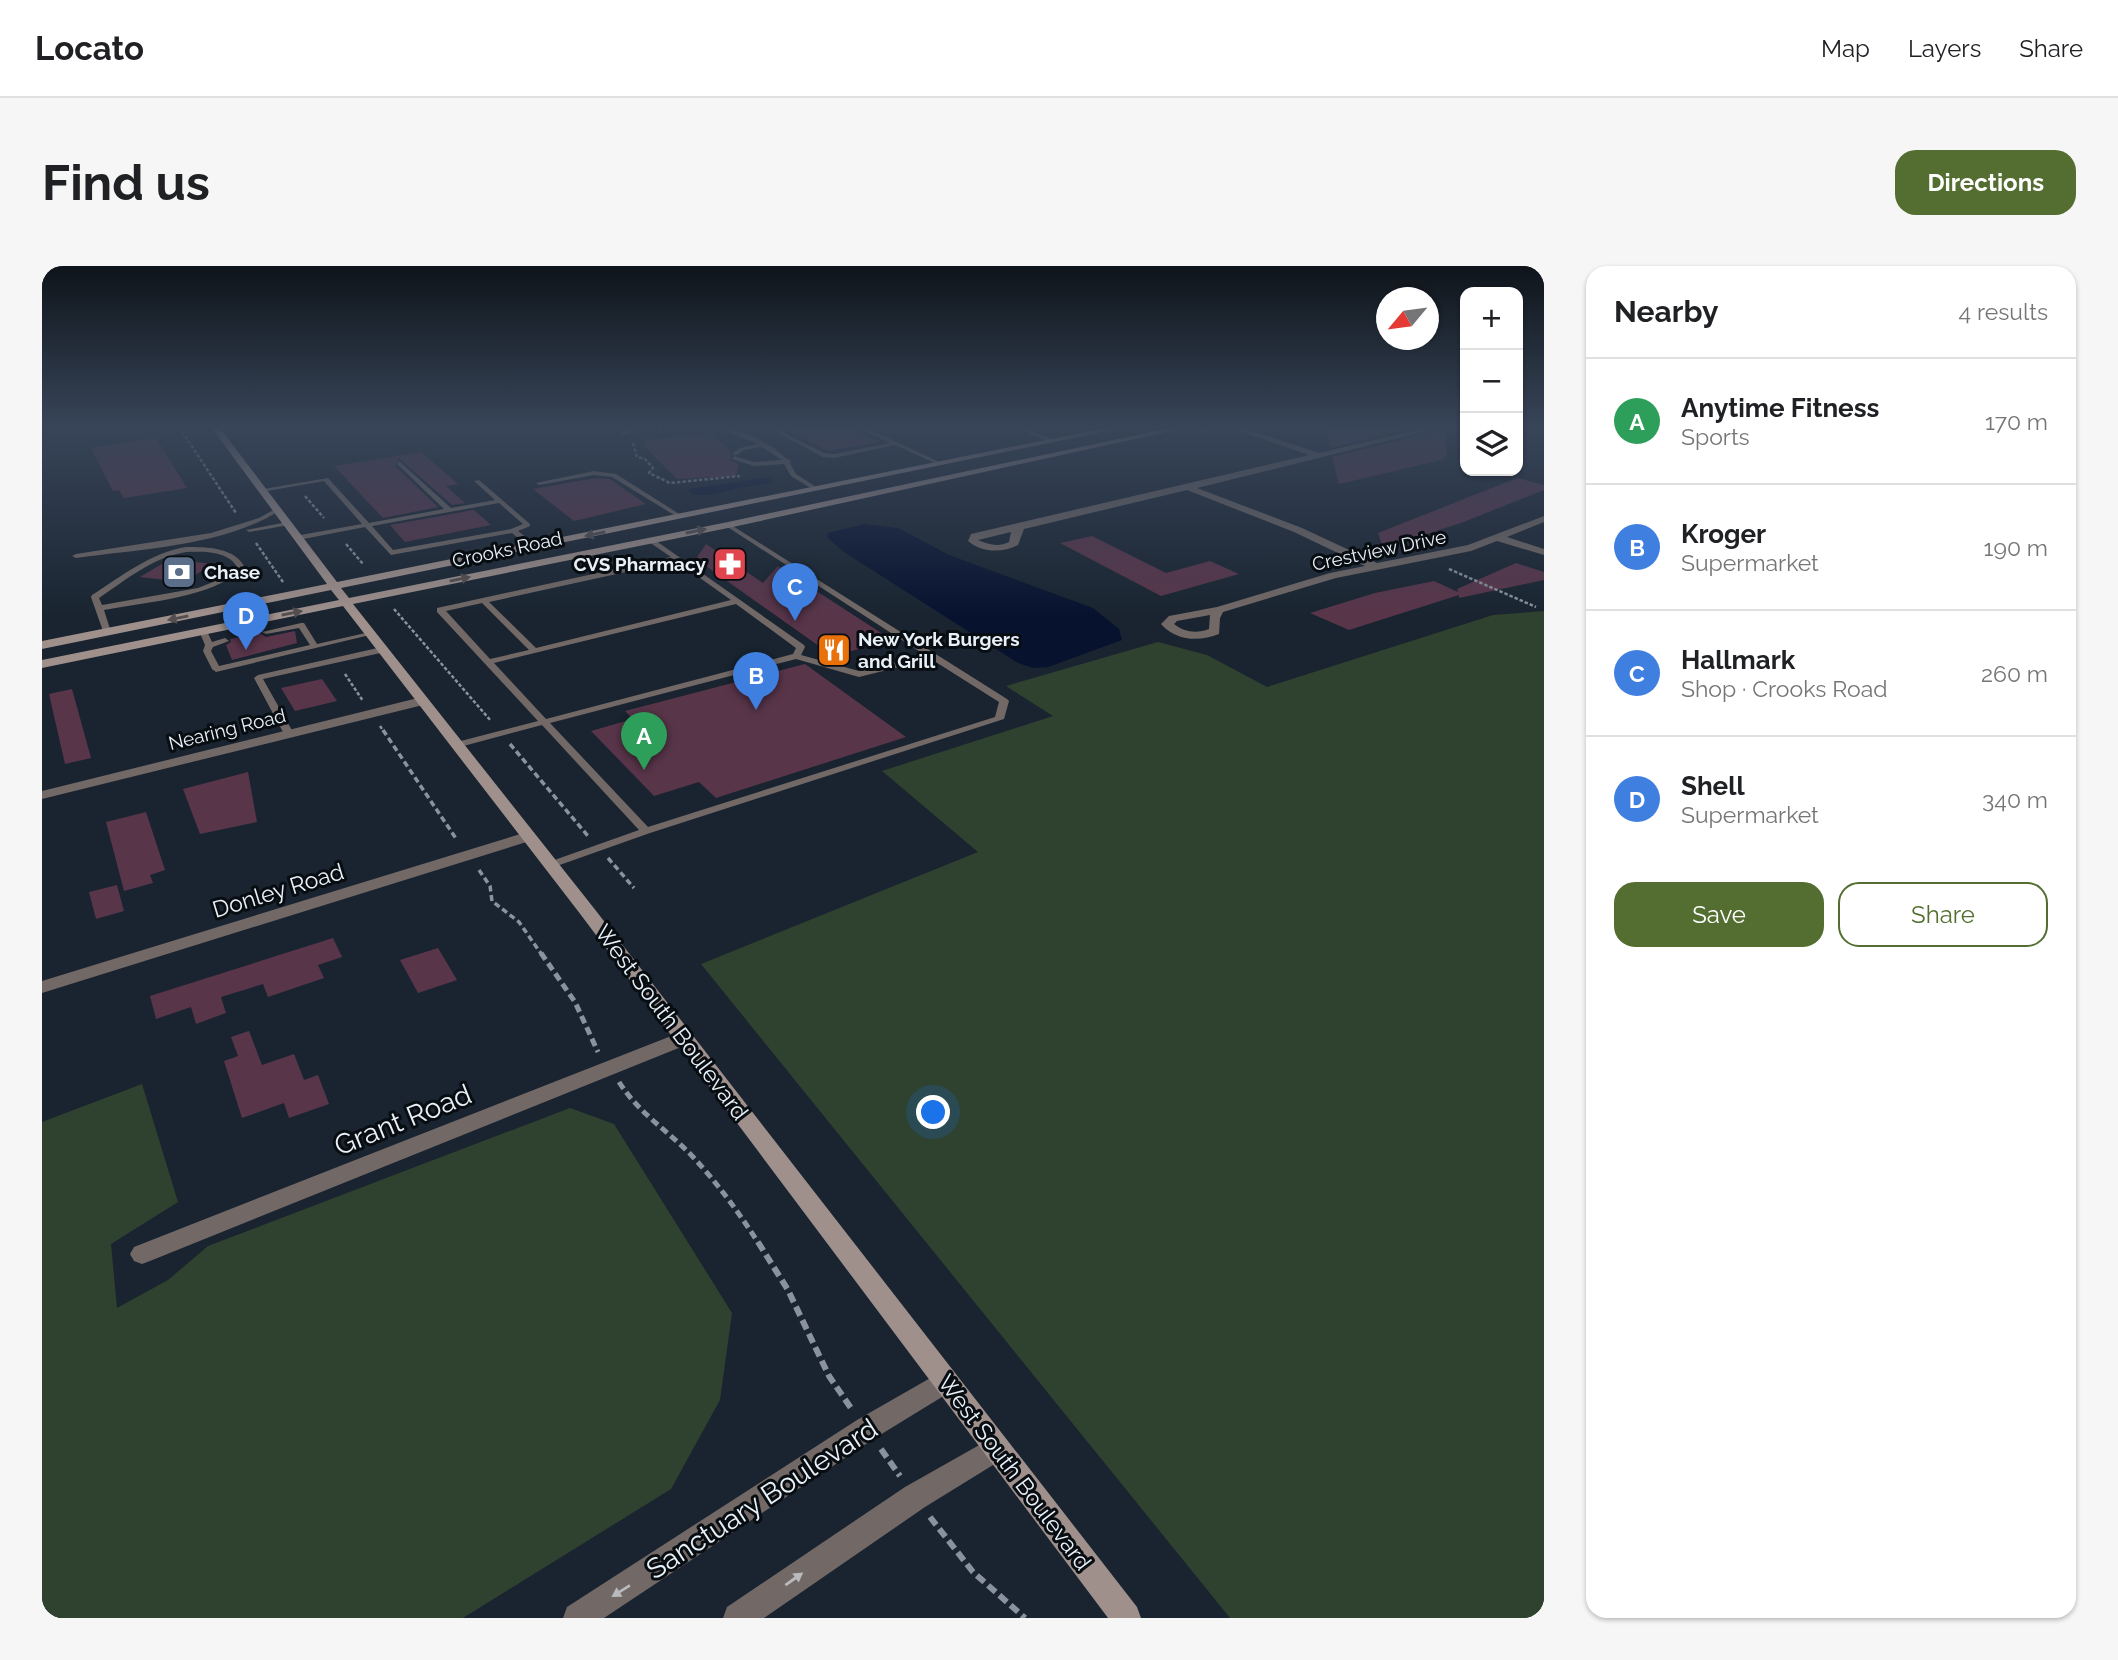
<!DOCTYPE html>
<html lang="en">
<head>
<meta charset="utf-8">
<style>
	body { margin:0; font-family:Raleway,sans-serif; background:#f6f6f6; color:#202124 }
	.controls { position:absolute; right:21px; top:21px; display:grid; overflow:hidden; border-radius:14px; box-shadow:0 2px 5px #0004 }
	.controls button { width:63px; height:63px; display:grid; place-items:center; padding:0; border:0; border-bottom:2px solid #e0e0e0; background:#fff; color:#202124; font:35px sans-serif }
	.compass { position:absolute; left:1334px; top:21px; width:63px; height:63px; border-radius:50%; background:#fff; box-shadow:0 2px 5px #0004; rotate:241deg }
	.you { position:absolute; left:892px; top:847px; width:24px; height:24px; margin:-18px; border:5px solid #fff; border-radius:50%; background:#1a73e8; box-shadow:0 0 0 10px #1a73e833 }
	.badge { display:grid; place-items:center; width:46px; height:46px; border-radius:50%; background:#536e30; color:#fff; font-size:23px; font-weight:700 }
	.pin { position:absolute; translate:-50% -58px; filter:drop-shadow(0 2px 4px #0008) }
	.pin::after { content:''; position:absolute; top:37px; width:24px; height:21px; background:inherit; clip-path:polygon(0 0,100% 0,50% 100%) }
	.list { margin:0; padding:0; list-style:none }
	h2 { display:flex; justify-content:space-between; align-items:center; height:91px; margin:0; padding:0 28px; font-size:30px }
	h2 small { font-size:23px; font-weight:400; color:#757577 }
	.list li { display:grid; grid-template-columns:46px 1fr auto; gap:21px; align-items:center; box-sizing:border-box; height:126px; padding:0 28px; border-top:2px solid #e0e0e0 }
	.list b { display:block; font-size:26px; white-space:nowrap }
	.list p { margin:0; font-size:23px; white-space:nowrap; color:#757577 }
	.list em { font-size:23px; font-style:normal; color:#757577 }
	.actions { display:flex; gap:14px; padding:21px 28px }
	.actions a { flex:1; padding:16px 0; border:2px solid #536e30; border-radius:21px; text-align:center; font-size:24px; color:#536e30 }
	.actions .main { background:#536e30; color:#fff }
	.icon { flex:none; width:38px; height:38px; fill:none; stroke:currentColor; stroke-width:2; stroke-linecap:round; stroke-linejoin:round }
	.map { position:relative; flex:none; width:1502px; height:1352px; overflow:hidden; border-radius:21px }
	header { display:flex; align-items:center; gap:42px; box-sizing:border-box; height:98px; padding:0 35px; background:#fff; border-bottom:2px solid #e0e0e0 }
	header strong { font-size:33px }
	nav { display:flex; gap:38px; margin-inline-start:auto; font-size:24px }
	.intro { display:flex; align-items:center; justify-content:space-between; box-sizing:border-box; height:168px; padding:0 42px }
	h1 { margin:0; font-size:49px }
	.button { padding:18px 32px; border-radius:21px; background:#536e30; color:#fff; font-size:24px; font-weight:700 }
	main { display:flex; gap:42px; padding:0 42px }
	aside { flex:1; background:#fff; border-radius:21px; box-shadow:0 2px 5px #0004 }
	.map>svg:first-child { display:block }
	.green { fill:#2f422f }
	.water { fill:#07122f }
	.building { fill:#59354a }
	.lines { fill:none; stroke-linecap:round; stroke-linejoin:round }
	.path-far3 { stroke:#8a939d; stroke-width:2.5; stroke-dasharray:3.5 2; stroke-linecap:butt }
	.path-far2 { stroke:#8a939d; stroke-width:3.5; stroke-dasharray:6 3.5; stroke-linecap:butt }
	.path-far1 { stroke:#8a939d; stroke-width:5; stroke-dasharray:8 4.5; stroke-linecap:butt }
	.path { stroke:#8a939d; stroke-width:6; stroke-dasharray:10 5; stroke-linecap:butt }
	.lane { fill:#726966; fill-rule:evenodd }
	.street { fill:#726966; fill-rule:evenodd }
	.secondary { fill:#9f908c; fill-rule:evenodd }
	.oneway { fill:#544e4f }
	.oneway2 { fill:#b9babe }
	.labels { text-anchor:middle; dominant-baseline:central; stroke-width:6; stroke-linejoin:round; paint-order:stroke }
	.far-street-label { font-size:19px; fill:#e8f0f8; stroke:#080d12 }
	.far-poi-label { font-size:19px; font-weight:bold; fill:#e8f0f8; stroke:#080d12; text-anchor:start }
	.street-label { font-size:23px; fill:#e8f0f8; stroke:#080d12 }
	.near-street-label { font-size:28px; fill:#e8f0f8; stroke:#080d12 }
</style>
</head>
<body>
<header>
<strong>Locato</strong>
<nav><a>Map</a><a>Layers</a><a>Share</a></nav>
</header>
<div class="intro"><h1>Find us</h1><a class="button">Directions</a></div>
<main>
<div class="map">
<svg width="1502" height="1352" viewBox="0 0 1502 1352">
	<rect width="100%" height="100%" fill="#192430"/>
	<g class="green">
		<polygon points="1502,345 1502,1352 1188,1352 659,698 936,586 840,505 1011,450 964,420 1116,376 1165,389 1225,421 1451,349"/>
		<polygon points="100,818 136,936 69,978 75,1042 126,1014 166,980 528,842 572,858 690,1047 678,1134 629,1223 421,1352 0,1352 0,856"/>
	</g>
	<g class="water">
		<path d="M729,211L730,217C721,219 712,220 703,221C683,224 669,233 648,227L647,223Z"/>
		<polygon points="822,258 856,262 907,289 1051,342 1077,363 1080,374 1006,401 991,402 976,397 802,286 785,271 786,267"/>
	</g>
	<g class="building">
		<polygon points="739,161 804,161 838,176 786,185"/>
		<polygon points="1283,161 1376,161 1288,182"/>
		<polygon points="1402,163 1405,190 1399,192 1404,193 1297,218 1290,191"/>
		<polygon points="669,167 689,185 688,194 697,198 694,210 635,213 601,179 605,178 601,174"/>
		<polygon points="114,172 145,222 82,232 77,224 71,225 49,182"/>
		<polygon points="379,186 416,218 404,220 423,237 410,239 357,192 353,200 396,241 341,252 292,200"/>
		<polygon points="553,212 568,213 604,238 532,255 491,223"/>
		<polygon points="1475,212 1502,219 1502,224 1419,257 1341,282 1336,267"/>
		<polygon points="432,244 449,259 363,276 348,259"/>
		<polygon points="1050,270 1124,307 1168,295 1197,308 1119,330 1018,277"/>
		<polygon points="664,278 721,317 736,300 850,374 791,390 654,293"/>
		<polygon points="128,293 171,298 142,316 98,311"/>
		<polygon points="1474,297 1502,306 1502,314 1417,332 1417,329 1307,364 1268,347 1333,327 1392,315 1416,326 1415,323"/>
		<polygon points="253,365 255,377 190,394 184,379 189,376 188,373 218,367 224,371"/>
		<polygon points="763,398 864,471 674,532 657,516 612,530 549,465 591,453 583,445"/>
		<polygon points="280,413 295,435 253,445 239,422"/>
		<polygon points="30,423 49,492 23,498 7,428"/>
		<polygon points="206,506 215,556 158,568 141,523"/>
		<polygon points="104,546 123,604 108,609 111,617 82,625 64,556"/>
		<polygon points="75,619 82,645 54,653 47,626"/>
		<polygon points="291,672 300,691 276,699 282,712 226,731 221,718 179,731 184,747 154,758 149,741 114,753 108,730"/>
		<polygon points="396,682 415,714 376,727 358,694"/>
		<polygon points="207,765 220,799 252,788 262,814 276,809 287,838 247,852 242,837 200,852 182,795 196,790 189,771"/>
	</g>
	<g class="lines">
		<g class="path-far3">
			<polyline points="137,161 194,247"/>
			<polyline points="616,165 634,162 663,164"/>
			<polyline points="1157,166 1176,162"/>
			<polyline points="591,177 595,191 603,193 611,202 607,207 628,217 698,210"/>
			<polyline points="263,230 282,252"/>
			<polyline points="214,277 241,316"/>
			<polyline points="304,278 321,298"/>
			<polyline points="1407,303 1494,341"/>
			<polyline points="352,343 449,455"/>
			<polyline points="303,408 321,435"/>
			<polyline points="338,460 342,466"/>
		</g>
		<g class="path-far2">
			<polyline points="341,464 415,574"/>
			<polyline points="468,478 546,570"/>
			<polyline points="566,592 592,622"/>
			<polyline points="437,604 448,620 450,635 477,656 500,689"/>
		</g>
		<g class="path-far1">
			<polyline points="499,687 533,736 556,786"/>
			<path d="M577,816C599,850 626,864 652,892C676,918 698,948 717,978"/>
		</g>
		<g class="path">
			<polyline points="716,976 746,1024 787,1110 811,1145"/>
			<polyline points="839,1183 858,1210"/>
			<polyline points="888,1251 931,1306 983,1352"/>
		</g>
		<g class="lane">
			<polygon points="596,161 605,161 581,169 578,167"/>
			<path d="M674,161C698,161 728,177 745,193L749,194L748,197L754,208L777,223L772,224L749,210L742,198L712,200L690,193L692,190L712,196L740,194L720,181L702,184L695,189H691V187L698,182L716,178Z"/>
			<polygon points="724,161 731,161 782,187 792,188 848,177 815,161 822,161 902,198 897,199 853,179 792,192 781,191"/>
			<polygon points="972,161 980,161 1014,175 1009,176"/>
			<path d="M357,195L409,242L453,234L432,215L437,214L488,258V260L476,265L496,281L489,283L470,267L349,289L323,261L256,274L252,272L253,270L320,258L282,215L219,226L216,224L286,212L327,257L402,243L355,198ZM457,237L481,258L469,263L351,284L330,260Z"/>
			<polygon points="552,205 574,208 642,251 637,252 570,211 552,209 497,219 494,217"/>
			<path d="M235,242L238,244L237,245C181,280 99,283 34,292L30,290L34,288L169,267L217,252Z"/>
			<polygon points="245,256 247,257 247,259 207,266 204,264"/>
			<path d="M686,257L965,433L967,435L962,453L608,567L512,601H504L502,599L504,597L597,564L500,459L414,482L411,481V477L496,455L395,346V342L629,291L607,276L606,274L610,272L762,379L763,381L759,389L817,405L883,389L684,260L683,259ZM634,295L689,334L494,382L447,336ZM440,337L487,384L448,393L404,345ZM694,338L754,382L751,388L504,453L452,397ZM754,393L817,411L889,393L957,436L953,451L606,561L508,457Z"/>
			<path d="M144,281C165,281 193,281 203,302C166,333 108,335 62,344L69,366L62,368L49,331L50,329C80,310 108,287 144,281ZM144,286C161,285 187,285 195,301L171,316L156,322L60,339L57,332C84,314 111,291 144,286Z"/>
			<polygon points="259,357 262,357 275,378 328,366 332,368 174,406 170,403 161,385 163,379 157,365 164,363 170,376 183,372 187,375 171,381 169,385 177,400 268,379 257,362 224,368 220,366"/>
			<polygon points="340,381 344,384 343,386 221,413 252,468 247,471 242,468 212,412 216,409"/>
		</g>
		<g class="street">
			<path d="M1186,161H1198L1277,187L1387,161H1401L1155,222L1260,262L1335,297L1426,279L1502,250V256L1465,271L1502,283V289L1455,275L1429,285L1294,312L1181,346L1178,352L1177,368C1157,376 1134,375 1119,358L1127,350L1175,341L1288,307L1323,300L1252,266L1145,224L982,263L976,279C960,287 940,287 926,275L929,268L1267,189ZM969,266L967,276C957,281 947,279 936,274ZM1168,349L1167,363C1154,368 1142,366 1132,358L1135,355Z"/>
			<polygon points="380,431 387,435 385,438 0,533 0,525"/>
			<polygon points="485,566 491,568 493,571 491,574 0,727 0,715"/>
			<polygon points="642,765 649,767 652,772 649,777 108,995 100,998 92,995 88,988 92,981"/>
			<polygon points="904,1103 913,1107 917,1115 913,1123 833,1172 562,1352 521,1352 525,1341 815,1154"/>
			<polygon points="955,1169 964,1173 968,1182 964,1191 883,1241 722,1352 681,1352 685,1341 863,1221"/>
		</g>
		<polygon class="secondary" points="169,161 177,161 295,316 1069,161 1085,161 299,322 307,332 686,256 1133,161 1148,161 686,262 311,338 551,641 1095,1341 1099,1352 1066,1352 539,649 301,340 0,402 0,394 297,334 289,324 0,383 0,375 285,318"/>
	</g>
	<defs><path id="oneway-solid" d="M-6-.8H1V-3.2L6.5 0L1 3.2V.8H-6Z" transform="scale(1.75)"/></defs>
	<g class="oneway">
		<use href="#oneway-solid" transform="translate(654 265) rotate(-12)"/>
		<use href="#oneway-solid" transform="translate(553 268) rotate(168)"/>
		<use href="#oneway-solid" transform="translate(418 313) rotate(-12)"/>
		<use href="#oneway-solid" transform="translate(250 347) rotate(-11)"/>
		<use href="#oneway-solid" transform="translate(136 352) rotate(169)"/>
	</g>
	<g class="oneway2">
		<use href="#oneway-solid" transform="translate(752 1313) rotate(-35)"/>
		<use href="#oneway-solid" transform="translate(579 1325) rotate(148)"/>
	</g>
	<linearGradient id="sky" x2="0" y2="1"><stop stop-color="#0e141a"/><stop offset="0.46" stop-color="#384559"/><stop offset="1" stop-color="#384559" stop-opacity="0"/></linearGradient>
	<rect width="1502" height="350" fill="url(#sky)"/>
	<defs>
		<g id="pharmacy-square" transform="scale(1.75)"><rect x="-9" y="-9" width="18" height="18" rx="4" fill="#e0444e" stroke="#080d12"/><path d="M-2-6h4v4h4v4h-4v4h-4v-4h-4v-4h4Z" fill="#fff"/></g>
		<g id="bank-square" transform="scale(1.75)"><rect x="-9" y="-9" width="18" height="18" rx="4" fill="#5c6f8a" stroke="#080d12"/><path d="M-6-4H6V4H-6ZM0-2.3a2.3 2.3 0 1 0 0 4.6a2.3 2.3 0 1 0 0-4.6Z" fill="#fff"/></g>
		<g id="restaurant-square" transform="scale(1.75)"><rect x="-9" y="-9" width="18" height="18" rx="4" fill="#e8710a" stroke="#080d12"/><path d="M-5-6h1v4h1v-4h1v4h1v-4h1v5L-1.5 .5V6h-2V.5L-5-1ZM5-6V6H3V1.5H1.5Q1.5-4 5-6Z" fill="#fff"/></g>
	</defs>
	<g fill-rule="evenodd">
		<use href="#pharmacy-square" x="688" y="298"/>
		<use href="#bank-square" x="137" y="306"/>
		<use href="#restaurant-square" x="792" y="384"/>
	</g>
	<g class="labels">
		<g class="far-street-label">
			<text transform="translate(465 283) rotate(-12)">Crooks Road</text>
			<text transform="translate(1337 284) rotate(-12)">Crestview Drive</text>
			<text transform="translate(185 463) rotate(-14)">Nearing Road</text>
		</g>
		<g class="far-poi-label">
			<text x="664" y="298" text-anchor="end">CVS Pharmacy</text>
			<text x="162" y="306">Chase</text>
			<text x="816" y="373">New York Burgers<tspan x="816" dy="22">and Grill</tspan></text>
		</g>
		<g class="street-label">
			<text transform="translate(236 624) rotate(-17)">Donley Road</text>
			<text transform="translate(630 756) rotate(53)">West South Boulevard</text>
			<text transform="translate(973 1206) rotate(53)">West South Boulevard</text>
		</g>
		<g class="near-street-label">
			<text transform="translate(361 854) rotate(-22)">Grant Road</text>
			<text transform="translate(720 1233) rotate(-33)">Sanctuary Boulevard</text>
		</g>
	</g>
</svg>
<div class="controls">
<button>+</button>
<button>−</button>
<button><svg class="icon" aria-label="layers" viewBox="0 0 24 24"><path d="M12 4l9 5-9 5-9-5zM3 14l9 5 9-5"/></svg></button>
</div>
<svg class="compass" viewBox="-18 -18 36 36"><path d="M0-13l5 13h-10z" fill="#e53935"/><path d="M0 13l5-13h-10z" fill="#757577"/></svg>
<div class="you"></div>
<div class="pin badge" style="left:602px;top:504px;background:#2e9e5b">A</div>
<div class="pin badge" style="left:714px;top:444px;background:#3f7fe0">B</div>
<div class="pin badge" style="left:753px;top:355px;background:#3f7fe0">C</div>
<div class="pin badge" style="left:204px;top:384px;background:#3f7fe0">D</div>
</div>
<aside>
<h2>Nearby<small>4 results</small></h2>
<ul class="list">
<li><span class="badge" style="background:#2e9e5b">A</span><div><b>Anytime Fitness</b><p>Sports</p></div><em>170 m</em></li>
<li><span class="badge" style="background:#3f7fe0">B</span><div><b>Kroger</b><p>Supermarket</p></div><em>190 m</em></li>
<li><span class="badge" style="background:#3f7fe0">C</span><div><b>Hallmark</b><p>Shop · Crooks Road</p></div><em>260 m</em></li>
<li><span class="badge" style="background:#3f7fe0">D</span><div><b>Shell</b><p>Supermarket</p></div><em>340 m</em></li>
</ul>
<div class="actions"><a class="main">Save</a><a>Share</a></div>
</aside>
</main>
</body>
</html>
